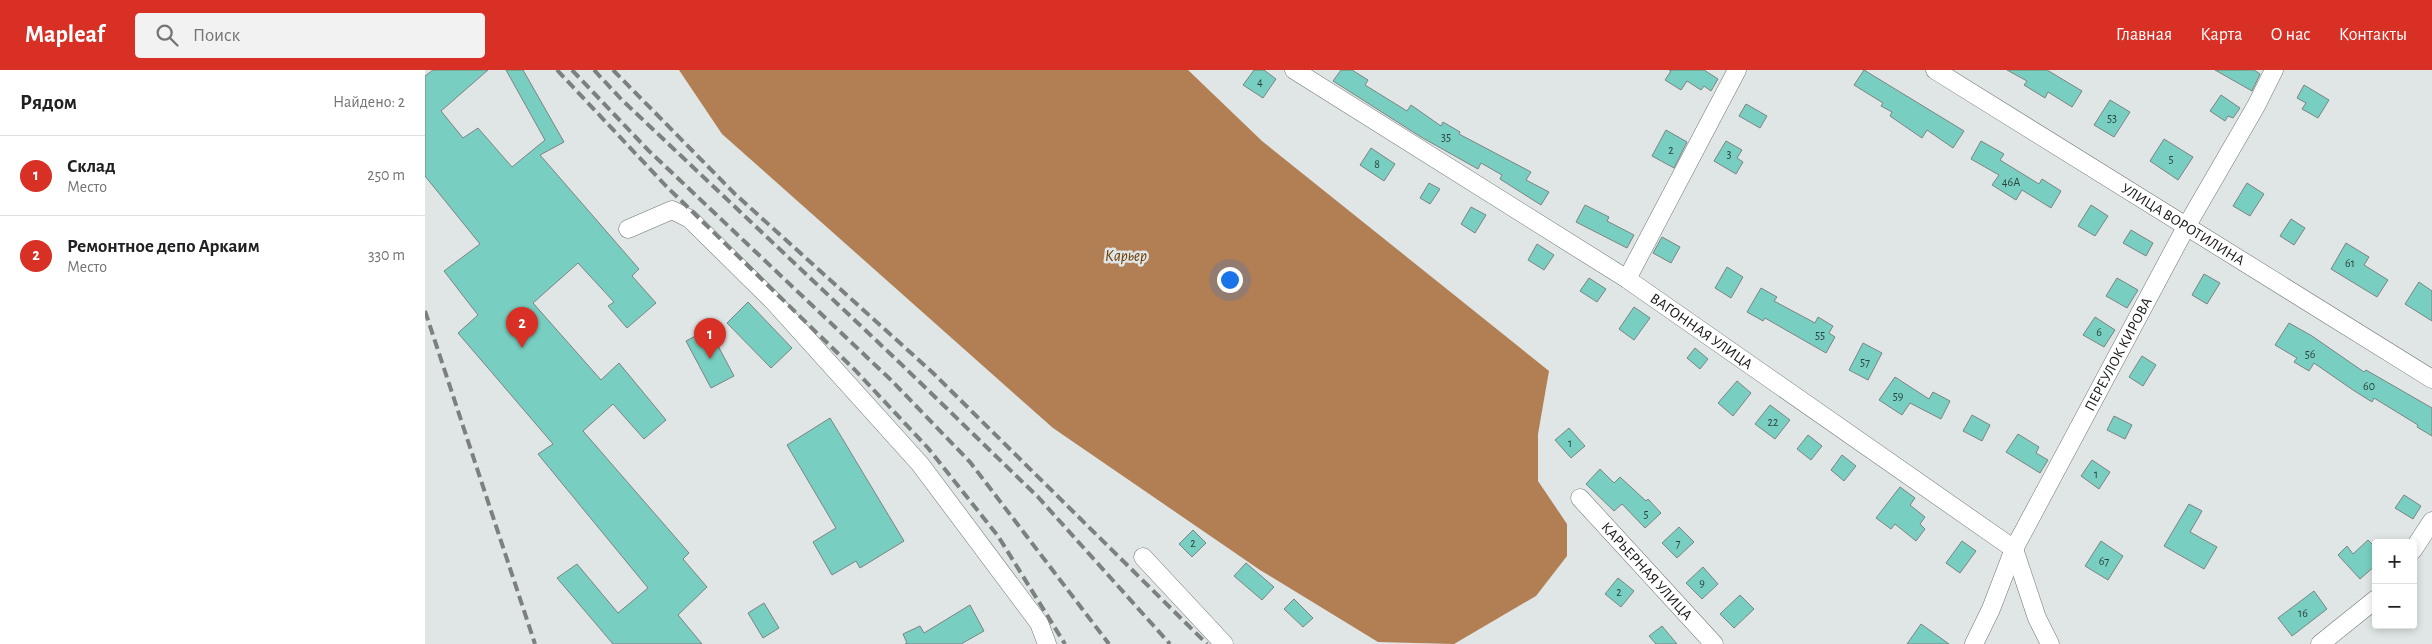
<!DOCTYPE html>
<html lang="ru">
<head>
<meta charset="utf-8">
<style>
	body { margin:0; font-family:"Alegreya Sans",sans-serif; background:#f2f2f2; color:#202124 }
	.controls { position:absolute; right:15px; bottom:15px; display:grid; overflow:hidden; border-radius:5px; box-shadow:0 2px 8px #0003 }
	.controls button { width:45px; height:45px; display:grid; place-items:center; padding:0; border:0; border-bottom:1px solid #e0e0e0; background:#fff; color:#202124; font:25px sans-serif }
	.you { position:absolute; left:804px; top:209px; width:18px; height:18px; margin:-12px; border:4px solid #fff; border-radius:50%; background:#1a73e8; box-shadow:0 0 0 8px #1a73e833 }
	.badge { display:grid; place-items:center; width:32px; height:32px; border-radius:50%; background:#d93025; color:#fff; font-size:16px; font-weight:700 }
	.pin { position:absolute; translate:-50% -41px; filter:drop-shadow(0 1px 2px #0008) }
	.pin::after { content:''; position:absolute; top:26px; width:18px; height:15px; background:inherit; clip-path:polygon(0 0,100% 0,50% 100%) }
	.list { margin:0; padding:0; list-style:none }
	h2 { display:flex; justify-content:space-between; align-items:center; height:65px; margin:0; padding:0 20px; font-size:21px }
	h2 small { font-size:16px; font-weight:400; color:#757577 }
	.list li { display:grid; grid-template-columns:32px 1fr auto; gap:15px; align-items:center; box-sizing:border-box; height:80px; padding:0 20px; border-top:1px solid #e0e0e0 }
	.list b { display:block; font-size:19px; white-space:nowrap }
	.list p { margin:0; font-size:16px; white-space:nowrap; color:#757577 }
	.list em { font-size:16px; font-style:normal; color:#757577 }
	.icon { flex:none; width:28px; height:28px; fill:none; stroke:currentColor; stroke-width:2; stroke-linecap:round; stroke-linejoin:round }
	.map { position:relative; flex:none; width:2007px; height:574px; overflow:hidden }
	header { display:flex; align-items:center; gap:30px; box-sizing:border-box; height:70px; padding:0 25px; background:#d93025; color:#fff }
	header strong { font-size:24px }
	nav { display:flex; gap:28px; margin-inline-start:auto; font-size:18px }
	.search { width:350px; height:45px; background:#f2f2f2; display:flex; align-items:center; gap:12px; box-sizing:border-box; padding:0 18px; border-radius:5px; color:#757577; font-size:19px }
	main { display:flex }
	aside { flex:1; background:#fff }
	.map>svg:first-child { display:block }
	.water { fill:#b27e53 }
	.building { fill:#78cfc1; stroke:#7d8382 }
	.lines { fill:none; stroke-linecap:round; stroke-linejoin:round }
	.minor-casing { stroke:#6f7674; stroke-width:19 }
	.minor { stroke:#fff; stroke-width:18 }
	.rail { stroke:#7c8180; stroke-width:4; stroke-dasharray:10 5; stroke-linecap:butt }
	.labels { text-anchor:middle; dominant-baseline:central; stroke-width:5; stroke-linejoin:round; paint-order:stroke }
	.number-label { font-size:12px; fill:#2c4440 }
	.street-label { font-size:15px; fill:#131615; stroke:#dfe6e5 }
	.water-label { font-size:16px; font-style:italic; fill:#693700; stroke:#dfe6e5 }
</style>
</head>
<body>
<header>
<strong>Mapleaf</strong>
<div class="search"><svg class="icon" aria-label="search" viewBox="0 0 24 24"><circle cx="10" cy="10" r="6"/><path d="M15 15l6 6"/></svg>Поиск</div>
<nav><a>Главная</a><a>Карта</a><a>О нас</a><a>Контакты</a></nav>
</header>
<main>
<aside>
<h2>Рядом<small>Найдено: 2</small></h2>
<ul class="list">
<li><span class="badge">1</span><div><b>Склад</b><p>Место</p></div><em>250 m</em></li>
<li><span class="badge">2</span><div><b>Ремонтное депо Аркаим</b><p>Место</p></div><em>330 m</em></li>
</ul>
</aside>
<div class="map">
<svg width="2007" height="574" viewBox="0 0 2007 574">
	<rect width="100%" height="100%" fill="#dfe6e5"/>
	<polygon class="water" points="254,0 763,0 837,71 1124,301 1113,364 1113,411 1142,454 1142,486 1111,526 1029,574 953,572 835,500 628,358 297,64"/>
	<g class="building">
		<polygon points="8,0 63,0 16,41 38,68 53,58 87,97 120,70 81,0 98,0 139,72 115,85 214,199 207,206 231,233 202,258 183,236 189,232 153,193 108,233 176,310 194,293 241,350 219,369 188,334 158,361 264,483 258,489 282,517 253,545 277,574 188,574 132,508 152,494 193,543 223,518 113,384 128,374 33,263 53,245 19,201 55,174 0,106 0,6"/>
		<polygon points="829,0 839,0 851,9 838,28 818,15"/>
		<polygon points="916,0 927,0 943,10 940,15 982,41 986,35 1016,56 1018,52 1035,62 1034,64 1106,102 1101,110 1124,122 1116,135 1075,109 1077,105 1056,93 1053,99 996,67 908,11"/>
		<polygon points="1244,0 1279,0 1293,9 1286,21 1279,16 1276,20 1262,11 1256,20 1240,10 1246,1"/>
		<polygon points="1439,0 1539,61 1528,78 1502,60 1497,68 1465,46 1467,42 1456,36 1458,33 1429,15"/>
		<polygon points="1582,0 1622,0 1657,21 1647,37 1623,22 1620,28 1599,15 1602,11"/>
		<polygon points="1790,0 1829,0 1835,4 1827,21"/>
		<polygon points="1879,15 1904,30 1893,48 1877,39 1881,33 1872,28"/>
		<polygon points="1796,25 1815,38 1808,48 1803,46 1800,51 1785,41"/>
		<polygon points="1685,30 1705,42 1689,67 1669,55"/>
		<polygon points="1321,34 1342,46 1335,58 1314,46"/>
		<polygon points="1241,60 1262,72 1249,98 1227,86"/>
		<polygon points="1739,69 1768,87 1753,110 1725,91"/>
		<polygon points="1301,71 1317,80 1312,88 1318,92 1311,104 1289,91"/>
		<polygon points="1556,71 1579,84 1575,90 1614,114 1617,109 1636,121 1626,138 1597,120 1591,130 1567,115 1574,105 1546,89"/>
		<polygon points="946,78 970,94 959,111 935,95"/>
		<polygon points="1004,113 1015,119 1005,134 995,128"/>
		<polygon points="1822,113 1839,124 1825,146 1808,136"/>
		<polygon points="1160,135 1184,147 1182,151 1209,165 1202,178 1151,152"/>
		<polygon points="1666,135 1683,146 1670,166 1653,156"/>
		<polygon points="1046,137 1061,145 1050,163 1036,154"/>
		<polygon points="1866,149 1880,158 1869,175 1855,166"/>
		<polygon points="1706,160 1728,173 1721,186 1698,173"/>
		<polygon points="1237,167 1255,177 1246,193 1228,183"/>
		<polygon points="1921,173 1944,187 1939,195 1963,210 1952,227 1906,199"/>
		<polygon points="1112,174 1129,185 1119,200 1103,190"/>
		<polygon points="1302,197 1318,207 1306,228 1290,218"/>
		<polygon points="1779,204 1795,213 1782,234 1767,225"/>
		<polygon points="1164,208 1181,219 1172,232 1155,221"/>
		<polygon points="1692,208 1713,220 1702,238 1681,226"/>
		<polygon points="1994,212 2007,221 2007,251 1980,234"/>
		<polygon points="1336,218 1352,227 1349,231 1390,253 1393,247 1408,256 1404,263 1410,267 1401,283 1340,248 1338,251 1322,242"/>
		<polygon points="323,232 367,278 346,298 302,253"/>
		<polygon points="1209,237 1225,248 1209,270 1194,259"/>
		<polygon points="1670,247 1690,260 1679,277 1658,265"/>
		<polygon points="1864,253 1887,266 1939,302 1941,300 2007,338 2007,366 1992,357 1993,355 1949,328 1947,332 1928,320 1889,293 1884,301 1869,292 1872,288 1850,275"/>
		<polygon points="284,259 309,306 286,318 261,271"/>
		<polygon points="1438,273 1457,283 1443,310 1424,300"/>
		<polygon points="1270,278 1283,289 1275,299 1262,288"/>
		<polygon points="1717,286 1731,295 1718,316 1704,307"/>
		<polygon points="1470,307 1504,329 1508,322 1525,331 1516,349 1485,333 1477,345 1454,330"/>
		<polygon points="1312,311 1326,323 1308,346 1293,333"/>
		<polygon points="1345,335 1365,350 1350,369 1330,354"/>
		<polygon points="1547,345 1565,355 1557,371 1538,361"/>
		<polygon points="1689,346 1707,355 1700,369 1682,360"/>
		<polygon points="405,348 479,471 435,498 431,491 407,505 388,472 411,458 362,375"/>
		<polygon points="1144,358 1160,376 1146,388 1130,370"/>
		<polygon points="1593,364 1614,377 1611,383 1623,390 1615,403 1581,382"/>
		<polygon points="1383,365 1397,376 1386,390 1372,379"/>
		<polygon points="1417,385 1431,396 1419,411 1406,400"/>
		<polygon points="1667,390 1685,402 1674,419 1656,406"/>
		<polygon points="1175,399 1189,413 1195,407 1221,431 1223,429 1236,443 1220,458 1197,434 1189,441 1161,414"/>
		<polygon points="1475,417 1490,428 1485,435 1500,447 1495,454 1500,459 1491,471 1470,454 1466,459 1451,448"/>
		<polygon points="1979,425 1996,436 1988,449 1970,438"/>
		<polygon points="1764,434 1777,441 1765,462 1792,477 1779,499 1739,476"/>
		<polygon points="1254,457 1269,472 1252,488 1237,473"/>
		<polygon points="768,460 781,473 767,487 754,474"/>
		<polygon points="1943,470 1951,478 1951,495 1935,509 1913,485 1922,476 1928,484"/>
		<polygon points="1537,471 1551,481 1535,503 1521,493"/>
		<polygon points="1676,471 1698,486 1683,510 1660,496"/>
		<polygon points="821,493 849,517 837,530 809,506"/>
		<polygon points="1278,497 1293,514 1277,529 1261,513"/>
		<polygon points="1193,508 1209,521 1196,537 1180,524"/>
		<polygon points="1889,521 1902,539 1867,566 1853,548"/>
		<polygon points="1315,525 1329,539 1309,558 1295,544"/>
		<polygon points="869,529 888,548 878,557 859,539"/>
		<polygon points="339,533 354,558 338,568 323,543"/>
		<polygon points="545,535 559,561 536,574 480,574 482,573 478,564 495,556 499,563"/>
		<polygon points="1496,554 1524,574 1482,574"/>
		<polygon points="1237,556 1252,574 1231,574 1224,566"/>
	</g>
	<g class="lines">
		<g class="minor-casing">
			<g id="minor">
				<path id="s1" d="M869,0L1202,209L1589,479L1612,548L1625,574"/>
				<path id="s2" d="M1510,0L2007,309"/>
				<polyline points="203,159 247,140 265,149 348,231 495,394 614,553 622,574"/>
				<polyline points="1202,209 1312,0"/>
				<path id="s3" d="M1155,428L1289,574"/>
				<polyline points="1988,480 2007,451"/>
				<polyline points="718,487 799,574"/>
				<path id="s4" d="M1549,574L1566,539L1589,479L1761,157L1831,36L1849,0"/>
				<polyline points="1895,574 1951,529"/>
			</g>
		</g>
		<use href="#minor" class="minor"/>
		<g class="rail">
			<polyline points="132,0 241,116 430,300 503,378 573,466 640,574"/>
			<polyline points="147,0 223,80 466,310 545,392 684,574"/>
			<polyline points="169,0 197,30 475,293 613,427 745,574"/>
			<polyline points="188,0 310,124 507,302 782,574"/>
			<polyline points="0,241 110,574"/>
		</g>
	</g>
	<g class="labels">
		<g class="number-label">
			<text x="835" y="12">4</text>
			<text x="1687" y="48">53</text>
			<text x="1021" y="67">35</text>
			<text x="1246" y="80">2</text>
			<text x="1304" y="84">3</text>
			<text x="1746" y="89">5</text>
			<text x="952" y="94">8</text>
			<text x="1586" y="112">46А</text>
			<text x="1925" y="193">61</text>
			<text x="1674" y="262">6</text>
			<text x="1395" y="265">55</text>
			<text x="1885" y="284">56</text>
			<text x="1440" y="292">57</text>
			<text x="1944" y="316">60</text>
			<text x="1473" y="326">59</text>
			<text x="1348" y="352">22</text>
			<text x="1145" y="373">1</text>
			<text x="1671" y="404">1</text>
			<text x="1221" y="444">5</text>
			<text x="768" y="473">2</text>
			<text x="1253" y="473">7</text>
			<text x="1679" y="491">67</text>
			<text x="1277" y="513">9</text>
			<text x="1194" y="522">2</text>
			<text x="1878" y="543">16</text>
		</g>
		<g class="street-label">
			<text stroke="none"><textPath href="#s2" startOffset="292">УЛИЦА ВОРОТИЛИНА</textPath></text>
			<text stroke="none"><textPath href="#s1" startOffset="484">ВАГОННАЯ УЛИЦА</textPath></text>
			<text stroke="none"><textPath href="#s4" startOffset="324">ПЕРЕУЛОК КИРОВА</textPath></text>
			<text stroke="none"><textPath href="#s3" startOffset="99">КАРЬЕРНАЯ УЛИЦА</textPath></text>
		</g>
		<g class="water-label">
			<text x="701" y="186">Карьер</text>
		</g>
	</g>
</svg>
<div class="controls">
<button>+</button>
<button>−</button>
</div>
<div class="you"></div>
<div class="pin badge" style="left:285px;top:289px">1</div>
<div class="pin badge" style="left:97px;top:278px">2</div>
</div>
</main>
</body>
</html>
